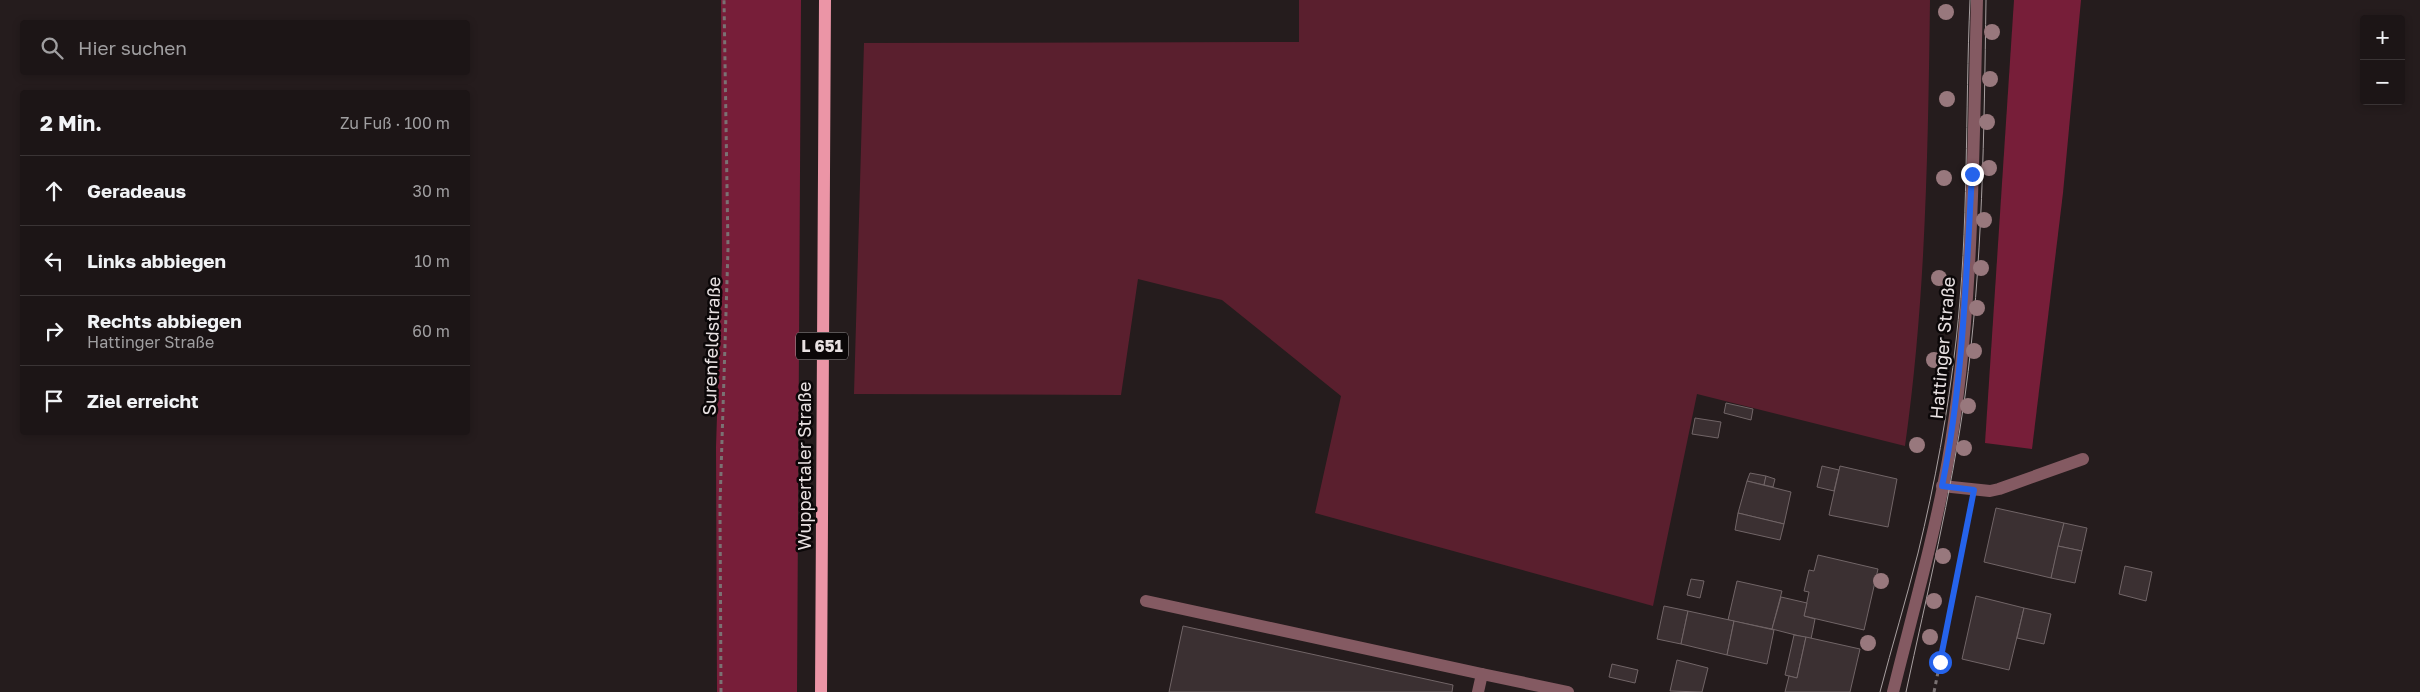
<!DOCTYPE html>
<html lang="de">
<head>
<meta charset="utf-8">
<style>
	body { margin:0; font-family:"Golos Text",sans-serif; background:#292223; color:#f1f3f6 }
	.controls { position:absolute; right:15px; top:15px; display:grid; overflow:hidden; border-radius:5px; box-shadow:0 2px 8px #0003 }
	.controls button { width:45px; height:45px; display:grid; place-items:center; padding:0; border:0; border-bottom:1px solid #3a3435; background:#1c1516; color:#f1f3f6; font:25px sans-serif }
	.stop { position:absolute; width:15px; height:15px; margin:-11px; border:4px solid #2563eb; border-radius:50%; background:#fff }
	.stop.end { background:#2563eb; border-color:#fff; box-shadow:0 1px 5px #0008 }
	.list { margin:0; padding:0; list-style:none }
	h2 { display:flex; justify-content:space-between; align-items:center; height:65px; margin:0; padding:0 20px; font-size:21px }
	h2 small { font-size:16px; font-weight:400; color:#a09fa1 }
	.list li { display:grid; grid-template-columns:32px 1fr auto; gap:15px; align-items:center; box-sizing:border-box; height:70px; padding:0 20px; border-top:1px solid #3a3435 }
	.list b { display:block; font-size:19px; white-space:nowrap }
	.list p { margin:0; font-size:16px; white-space:nowrap; color:#a09fa1 }
	.list em { font-size:16px; font-style:normal; color:#a09fa1 }
	.icon { flex:none; width:28px; height:28px; fill:none; stroke:currentColor; stroke-width:2; stroke-linecap:round; stroke-linejoin:round }
	.map { position:relative; flex:none; width:2420px; height:692px; overflow:hidden }
	.search { position:absolute; background:#1c1516; box-shadow:0 2px 8px #0003; left:20px; top:20px; width:450px; height:55px; display:flex; align-items:center; gap:12px; box-sizing:border-box; padding:0 18px; border-radius:5px; color:#a09fa1; font-size:19px }
	.panel { position:absolute; background:#1c1516; box-shadow:0 2px 8px #0003; left:20px; top:90px; width:450px; height:345px; border-radius:5px }
	.map>svg:first-child { display:block }
	.green { fill:#5a1f2e }
	.forest { fill:#771e39 }
	.building { fill:#3b3032; stroke:#716567 }
	.lines { fill:none; stroke-linecap:round; stroke-linejoin:round }
	.path { stroke:#7a7273; stroke-width:3; stroke-dasharray:4 4; stroke-linecap:butt }
	.service { stroke:#845a62; stroke-width:12 }
	.tertiary { stroke:#845a62; stroke-width:12 }
	.primary { stroke:#eb95a6; stroke-width:12 }
	.tram { stroke:#a8a0a1; stroke-width:1 }
	.tree { fill:#98787d }
	.route { stroke:#2563eb; stroke-width:6 }
	.labels { text-anchor:middle; dominant-baseline:central; stroke-width:5; stroke-linejoin:round; paint-order:stroke }
	.shield { fill:#0b0708; stroke:#a6a0a1; stroke-width:1 }
	.shield-label { font-size:16px; font-weight:bold; fill:#e8e1e2 }
	.street-label { font-size:18px; fill:#e8e1e2; stroke:#0b0708 }
</style>
</head>
<body>
<div class="map">
<svg width="2420" height="692" viewBox="0 0 2420 692">
	<rect width="100%" height="100%" fill="#251c1d"/>
	<path class="green" d="M1299,0H1930C1928,149 1926,298 1905,446L1697,394L1653,606L1315,513L1341,396L1222,300L1138,279L1121,395L854,394L864,43L1299,42Z"/>
	<g class="forest">
		<polygon points="721,0 801,0 797,692 717,692 716,447 722,261"/>
		<polygon points="2014,0 2081,0 2063,193 2032,449 1985,443"/>
	</g>
	<g class="building">
		<polygon points="1726,403 1753,409 1751,420 1724,413"/>
		<polygon points="1695,418 1721,422 1718,438 1692,434"/>
		<polygon points="1822,466 1839,470 1834,491 1817,487"/>
		<polygon points="1840,466 1897,479 1888,527 1829,515"/>
		<polygon points="1750,473 1766,476 1764,485 1747,481"/>
		<polygon points="1766,476 1775,479 1773,487 1764,485"/>
		<polygon points="1747,481 1791,492 1784,524 1738,513"/>
		<polygon points="1996,508 2064,523 2051,578 1984,562"/>
		<polygon points="1738,513 1784,524 1780,540 1735,530"/>
		<polygon points="2064,523 2087,528 2082,551 2058,546"/>
		<polygon points="2058,546 2082,551 2075,583 2051,578"/>
		<polygon points="1818,555 1878,569 1864,630 1804,616 1809,592 1804,591 1809,570 1814,571"/>
		<polygon points="2125,566 2152,572 2146,601 2119,594"/>
		<polygon points="1691,579 1704,581 1700,598 1687,595"/>
		<polygon points="1737,581 1782,591 1772,629 1728,620"/>
		<polygon points="1976,596 2024,608 2009,670 1962,659"/>
		<polygon points="1781,597 1807,603 1804,616 1815,619 1811,639 1772,629"/>
		<polygon points="1664,606 1688,611 1681,644 1657,639"/>
		<polygon points="2024,608 2051,614 2044,644 2017,638"/>
		<polygon points="1688,611 1734,621 1727,655 1681,644"/>
		<polygon points="1734,621 1774,630 1767,664 1727,655"/>
		<polygon points="1183,626 1453,685 1452,692 1169,692"/>
		<polygon points="1794,635 1806,637 1797,678 1785,675"/>
		<polygon points="1806,637 1860,649 1850,692 1785,692 1789,676 1797,678"/>
		<polygon points="1677,660 1708,668 1702,692 1670,691"/>
		<polygon points="1612,664 1638,670 1635,683 1609,677"/>
	</g>
	<g class="lines">
		<g class="path">
			<polyline points="721,692 720,504 728,249 724,0"/>
			<polyline points="1934,692 1970,514"/>
		</g>
		<g class="service">
			<polyline points="1942,486 1990,491 1999,489 2083,459"/>
			<polyline points="1146,601 1482,674"/>
			<polyline points="1478,692 1482,674 1568,692"/>
		</g>
		<path class="tertiary" d="M1893,692C1912,615 1934,538 1948,460C1974,312 1973,150 1977,0"/>
		<polyline class="primary" points="821,692 825,0"/>
		<g class="tram">
			<path d="M1880,692C1892,646 1906,600 1918,553C1935,483 1948,412 1956,341C1969,227 1965,113 1970,0"/>
			<path d="M1906,692C1927,594 1951,495 1965,396C1983,265 1984,132 1986,0"/>
		</g>
	</g>
	<g class="tree">
		<circle cx="1946" cy="12" r="8"/>
		<circle cx="1992" cy="32" r="8"/>
		<circle cx="1990" cy="79" r="8"/>
		<circle cx="1947" cy="99" r="8"/>
		<circle cx="1987" cy="122" r="8"/>
		<circle cx="1989" cy="168" r="8"/>
		<circle cx="1944" cy="178" r="8"/>
		<circle cx="1984" cy="220" r="8"/>
		<circle cx="1981" cy="268" r="8"/>
		<circle cx="1939" cy="278" r="8"/>
		<circle cx="1977" cy="308" r="8"/>
		<circle cx="1974" cy="351" r="8"/>
		<circle cx="1934" cy="360" r="8"/>
		<circle cx="1968" cy="406" r="8"/>
		<circle cx="1917" cy="445" r="8"/>
		<circle cx="1964" cy="448" r="8"/>
		<circle cx="1943" cy="556" r="8"/>
		<circle cx="1881" cy="581" r="8"/>
		<circle cx="1934" cy="601" r="8"/>
		<circle cx="1930" cy="637" r="8"/>
		<circle cx="1868" cy="643" r="8"/>
	</g>
	<g class="lines">
		<path class="route" d="M1940,662L1974,490L1942,486C1963,384 1966,278 1972,174"/>
	</g>
	<g class="labels">
		<rect class="shield" x="796" y="332.5" width="52" height="27" rx="4"/>
		<g class="shield-label">
			<text x="822" y="346">L 651</text>
		</g>
		<g class="street-label">
			<text transform="translate(711 346) rotate(-88)">Surenfeldstraße</text>
			<text transform="translate(1942 348) rotate(-85)">Hattinger Straße</text>
			<text transform="translate(804 466) rotate(-90)">Wuppertaler Straße</text>
		</g>
	</g>
</svg>
<div class="controls">
<button>+</button>
<button>−</button>
</div>
<div class="stop" style="left:1940px;top:662px"></div>
<div class="stop end" style="left:1972px;top:174px"></div>
<div class="search"><svg class="icon" aria-label="search" viewBox="0 0 24 24"><circle cx="10" cy="10" r="6"/><path d="M15 15l6 6"/></svg>Hier suchen</div>
<section class="panel">
<h2>2 Min.<small>Zu Fuß · 100 m</small></h2>
<ul class="list">
<li><svg class="icon" aria-label="ahead" viewBox="0 0 24 24"><path d="M12 20V5M6 11l6-6 6 6"/></svg><div><b>Geradeaus</b></div><em>30 m</em></li>
<li><svg class="icon" aria-label="left" viewBox="0 0 24 24"><path d="M17 20v-9H6M10 6l-5 5 5 5"/></svg><div><b>Links abbiegen</b></div><em>10 m</em></li>
<li><svg class="icon" aria-label="right" viewBox="0 0 24 24"><path d="M7 20v-9h11M14 6l5 5-5 5"/></svg><div><b>Rechts abbiegen</b><p>Hattinger Straße</p></div><em>60 m</em></li>
<li><svg class="icon" aria-label="arrive" viewBox="0 0 24 24"><path d="M6 21V4h12l-3 4 3 4H6"/></svg><div><b>Ziel erreicht</b></div></li>
</ul>
</section>
</div>
</body>
</html>
